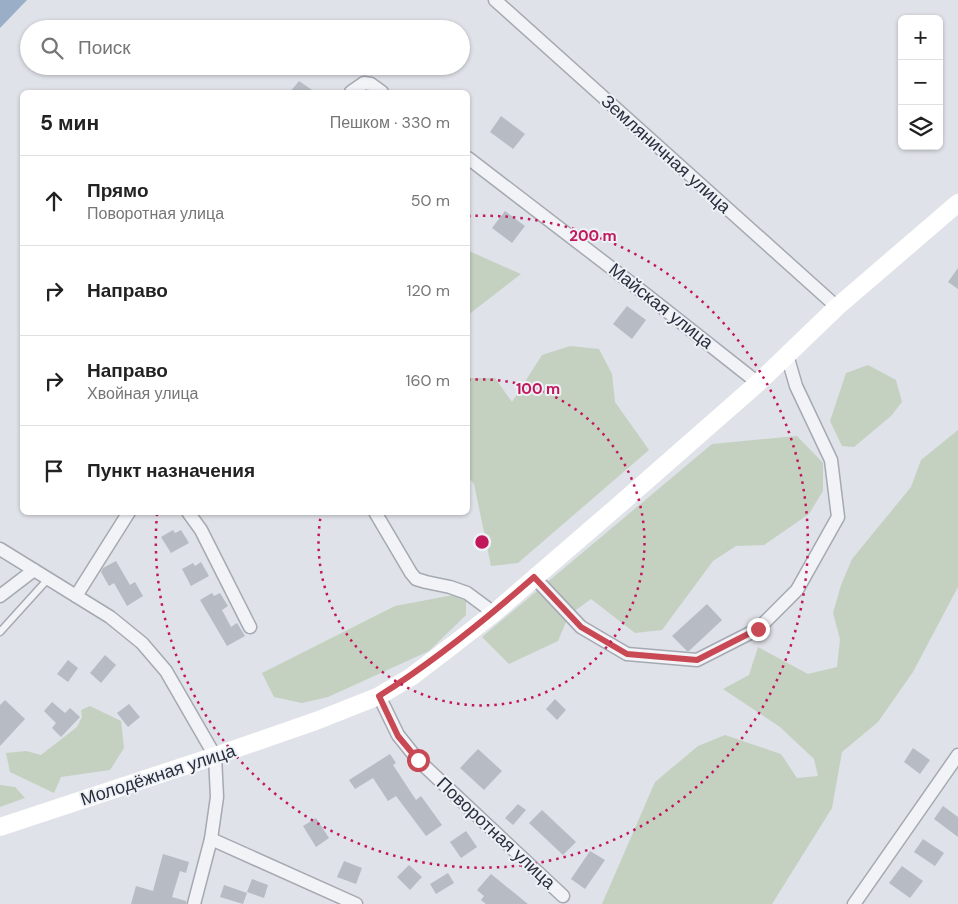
<!DOCTYPE html>
<html lang="ru">
<head>
<meta charset="utf-8">
<style>
	body { margin:0; font-family:"DM Sans",sans-serif; background:#f6f6f6; color:#222 }
	.controls { position:absolute; right:15px; top:15px; display:grid; overflow:hidden; border-radius:8px; box-shadow:0 1px 4px #0004 }
	.controls button { width:45px; height:45px; display:grid; place-items:center; padding:0; border:0; border-bottom:1px solid #e0e0e0; background:#fff; color:#222; font:25px sans-serif }
	.stop { position:absolute; width:15px; height:15px; margin:-11px; border:4px solid #c84854; border-radius:50%; background:#fff }
	.stop.end { background:#c84854; border-color:#fff; box-shadow:0 1px 5px #0008 }
	.list { margin:0; padding:0; list-style:none }
	h2 { display:flex; justify-content:space-between; align-items:center; height:65px; margin:0; padding:0 20px; font-size:21px }
	h2 small { font-size:16px; font-weight:400; color:#767676 }
	.list li { display:grid; grid-template-columns:32px 1fr auto; gap:15px; align-items:center; box-sizing:border-box; height:90px; padding:0 20px; border-top:1px solid #e0e0e0 }
	.list b { display:block; font-size:19px; white-space:nowrap }
	.list p { margin:0; font-size:16px; white-space:nowrap; color:#767676 }
	.list em { font-size:16px; font-style:normal; color:#767676 }
	.icon { flex:none; width:28px; height:28px; fill:none; stroke:currentColor; stroke-width:2; stroke-linecap:round; stroke-linejoin:round }
	.map { position:relative; flex:none; width:958px; height:904px; overflow:hidden }
	.search { position:absolute; background:#fff; box-shadow:0 1px 4px #0004; left:20px; top:20px; width:450px; height:55px; display:flex; align-items:center; gap:12px; box-sizing:border-box; padding:0 18px; border-radius:28px; color:#767676; font-size:19px }
	.panel { position:absolute; background:#fff; box-shadow:0 1px 4px #0004; left:20px; top:90px; width:450px; height:425px; border-radius:8px }
	.map>svg:first-child { display:block }
	.green { fill:#c4d1c0 }
	.water { fill:#9baec7 }
	.building { fill:#b7bbc4 }
	.lines { fill:none; stroke-linecap:round; stroke-linejoin:round }
	.lane-casing { stroke:#a5a9b2; stroke-width:9 }
	.street-casing { stroke:#a5a9b2; stroke-width:15 }
	.lane { stroke:#f2f3f6; stroke-width:6 }
	.street { stroke:#f2f3f6; stroke-width:12 }
	.secondary { stroke:#fff; stroke-width:18 }
	.route { stroke:#c84854; stroke-width:6 }
	.ring { fill:none; stroke:#c2185b; stroke-width:2.5; stroke-dasharray:2.5 5 }
	.labels { text-anchor:middle; dominant-baseline:central; stroke-width:4; stroke-linejoin:round; paint-order:stroke }
	.street-label { font-size:18px; fill:#292f3e; stroke:#eef1f5 }
	.centre { fill:#c2185b; stroke:#eef1f5; stroke-width:2.5 }
	.ring-label { font-size:15px; text-anchor:middle; font-weight:bold; fill:#c2185b; stroke:#eef1f5; stroke-width:4; stroke-linejoin:round; paint-order:stroke }
</style>
</head>
<body>
<div class="map">
<svg width="958" height="904" viewBox="0 0 958 904">
	<rect width="100%" height="100%" fill="#dfe2e8"/>
	<g class="green">
		<polygon points="468,251 469,251 521,274 468,315"/>
		<polygon points="570,346 599,349 612,374 615,402 649,450 518,563 491,566 474,484 468,477 468,378 495,378 512,402 542,355"/>
		<polygon points="868,365 896,380 902,402 891,416 854,447 842,446 830,421 846,373"/>
		<polygon points="958,430 958,587 913,672 878,722 842,752 832,808 772,904 602,904 655,782 698,746 725,735 781,754 797,778 818,776 814,759 780,727 723,689 749,675 758,647 808,674 837,667 840,639 833,613 841,585 852,559 911,487 921,460"/>
		<polygon points="797,436 823,463 823,491 809,514 764,545 736,546 713,561 662,630 635,633 591,599 569,615 558,641 509,664 482,637 712,444"/>
		<polygon points="453,595 466,601 466,615 429,651 328,697 302,703 274,697 262,673 395,606"/>
		<polygon points="90,706 121,721 124,748 110,770 61,777 54,793 10,772 6,753 26,751 41,755 77,727 82,717 81,710"/>
		<polygon points="0,785 15,787 25,798 0,807"/>
	</g>
	<polygon class="water" points="0,0 27,0 0,28"/>
	<g class="building">
		<polygon points="299,81 315,92 290,92"/>
		<polygon points="501,116 525,134 513,149 490,132"/>
		<polygon points="505,211 525,226 512,243 492,228"/>
		<polygon points="958,268 958,289 948,282"/>
		<polygon points="627,306 646,320 632,339 613,324"/>
		<polygon points="173,530 175,533 181,530 189,543 171,553 161,537"/>
		<polygon points="116,561 130,585 135,582 143,596 127,606 114,583 109,586 101,572 103,568"/>
		<polygon points="201,562 209,576 191,586 182,569 193,563 195,566"/>
		<polygon points="212,593 214,596 220,593 228,606 222,610 231,627 237,623 245,636 227,646 200,600"/>
		<polygon points="707,604 722,620 689,651 687,651 672,636"/>
		<polygon points="105,655 116,665 101,683 90,673"/>
		<polygon points="68,660 78,668 68,682 57,674"/>
		<polygon points="555,699 566,710 557,720 546,709"/>
		<polygon points="5,700 25,719 0,746 0,705"/>
		<polygon points="52,702 65,713 70,708 80,717 61,737 52,728 56,723 44,711"/>
		<polygon points="129,704 140,717 128,727 117,713"/>
		<polygon points="913,748 930,760 920,774 904,762"/>
		<polygon points="478,749 502,771 484,790 460,768"/>
		<polygon points="390,754 396,763 393,765 416,800 421,796 442,825 426,836 396,796 388,801 373,778 355,789 349,780"/>
		<polygon points="518,804 526,810 513,825 505,818"/>
		<polygon points="943,806 958,817 958,837 934,819"/>
		<polygon points="542,810 576,842 563,855 529,823"/>
		<polygon points="316,818 329,838 316,847 303,826"/>
		<polygon points="466,831 477,847 461,858 450,842"/>
		<polygon points="923,839 944,853 935,866 914,852"/>
		<polygon points="590,851 605,860 585,889 571,879"/>
		<polygon points="163,854 189,862 186,873 180,871 172,897 186,901 186,904 131,904 136,886 153,891"/>
		<polygon points="344,861 362,868 356,884 337,877"/>
		<polygon points="409,865 422,877 410,890 397,877"/>
		<polygon points="902,866 923,881 910,898 889,883"/>
		<polygon points="448,873 454,883 436,894 430,884"/>
		<polygon points="491,874 528,904 486,904 481,900 484,896 477,890"/>
		<polygon points="252,879 268,885 264,898 247,892"/>
		<polygon points="224,885 247,893 243,904 220,897"/>
	</g>
	<g class="lines">
		<g class="lane-casing">
			<polyline id="lane" points="0,632 48,579"/>
		</g>
		<g class="street-casing">
			<g id="street">
				<polyline points="495,0 837,307"/>
				<polyline points="351,92 364,83 371,84 382,92"/>
				<polyline points="468,158 644,293 758,383"/>
				<polyline points="188,512 201,530 250,627"/>
				<polyline points="375,512 411,573 416,579 426,582 450,587 467,593 494,613"/>
				<polyline points="0,549 110,617 142,643 166,671 215,756 217,797 211,839 194,904"/>
				<polyline points="534,577 581,627 627,654 697,660 758,629 797,590 838,517 831,460 796,386 787,355"/>
				<polyline points="0,596 34,570"/>
				<polyline points="76,596 129,512"/>
				<polyline points="379,696 398,735 418,760 563,896"/>
				<polyline points="211,839 356,904"/>
				<polyline points="854,904 958,755"/>
			</g>
		</g>
		<use href="#lane" class="lane"/>
		<use href="#street" class="street"/>
		<polyline class="secondary" points="0,827 215,756 316,721 379,696 411,677 449,648 494,613 619,505 758,383 837,307 958,203"/>
	</g>
	<g class="lines">
		<path class="route" d="M418,760L398,736L379,696C435,661 485,620 534,577L581,627L627,654L697,660L758,629"/>
	</g>
	<g class="ring">
		<path d="M468 380A163 163 0 1 1 321 514"/>
		<path d="M468 216A326 326 0 1 1 157 514"/>
	</g>
	<g class="labels">
		<g class="street-label">
			<text transform="translate(666 154) rotate(42)">Земляничная улица</text>
			<text transform="translate(661 306) rotate(38)">Майская улица</text>
			<text transform="translate(158 775) rotate(-18)">Молодёжная улица</text>
			<text transform="translate(496 833) rotate(43)">Поворотная улица</text>
		</g>
	</g>
	<circle cx="482" cy="542" r="8" class="centre"/>
	<g class="ring-label">
		<text x="593" y="241">200 m</text>
		<text x="538" y="394">100 m</text>
	</g>
</svg>
<div class="controls">
<button>+</button>
<button>−</button>
<button><svg class="icon" aria-label="layers" viewBox="0 0 24 24"><path d="M12 4l9 5-9 5-9-5zM3 14l9 5 9-5"/></svg></button>
</div>
<div class="stop" style="left:418px;top:760px"></div>
<div class="stop end" style="left:758px;top:629px"></div>
<div class="search"><svg class="icon" aria-label="search" viewBox="0 0 24 24"><circle cx="10" cy="10" r="6"/><path d="M15 15l6 6"/></svg>Поиск</div>
<section class="panel">
<h2>5 мин<small>Пешком · 330 m</small></h2>
<ul class="list">
<li><svg class="icon" aria-label="ahead" viewBox="0 0 24 24"><path d="M12 20V5M6 11l6-6 6 6"/></svg><div><b>Прямо</b><p>Поворотная улица</p></div><em>50 m</em></li>
<li><svg class="icon" aria-label="right" viewBox="0 0 24 24"><path d="M7 20v-9h11M14 6l5 5-5 5"/></svg><div><b>Направо</b></div><em>120 m</em></li>
<li><svg class="icon" aria-label="right" viewBox="0 0 24 24"><path d="M7 20v-9h11M14 6l5 5-5 5"/></svg><div><b>Направо</b><p>Хвойная улица</p></div><em>160 m</em></li>
<li><svg class="icon" aria-label="arrive" viewBox="0 0 24 24"><path d="M6 21V4h12l-3 4 3 4H6"/></svg><div><b>Пункт назначения</b></div></li>
</ul>
</section>
</div>
</body>
</html>
